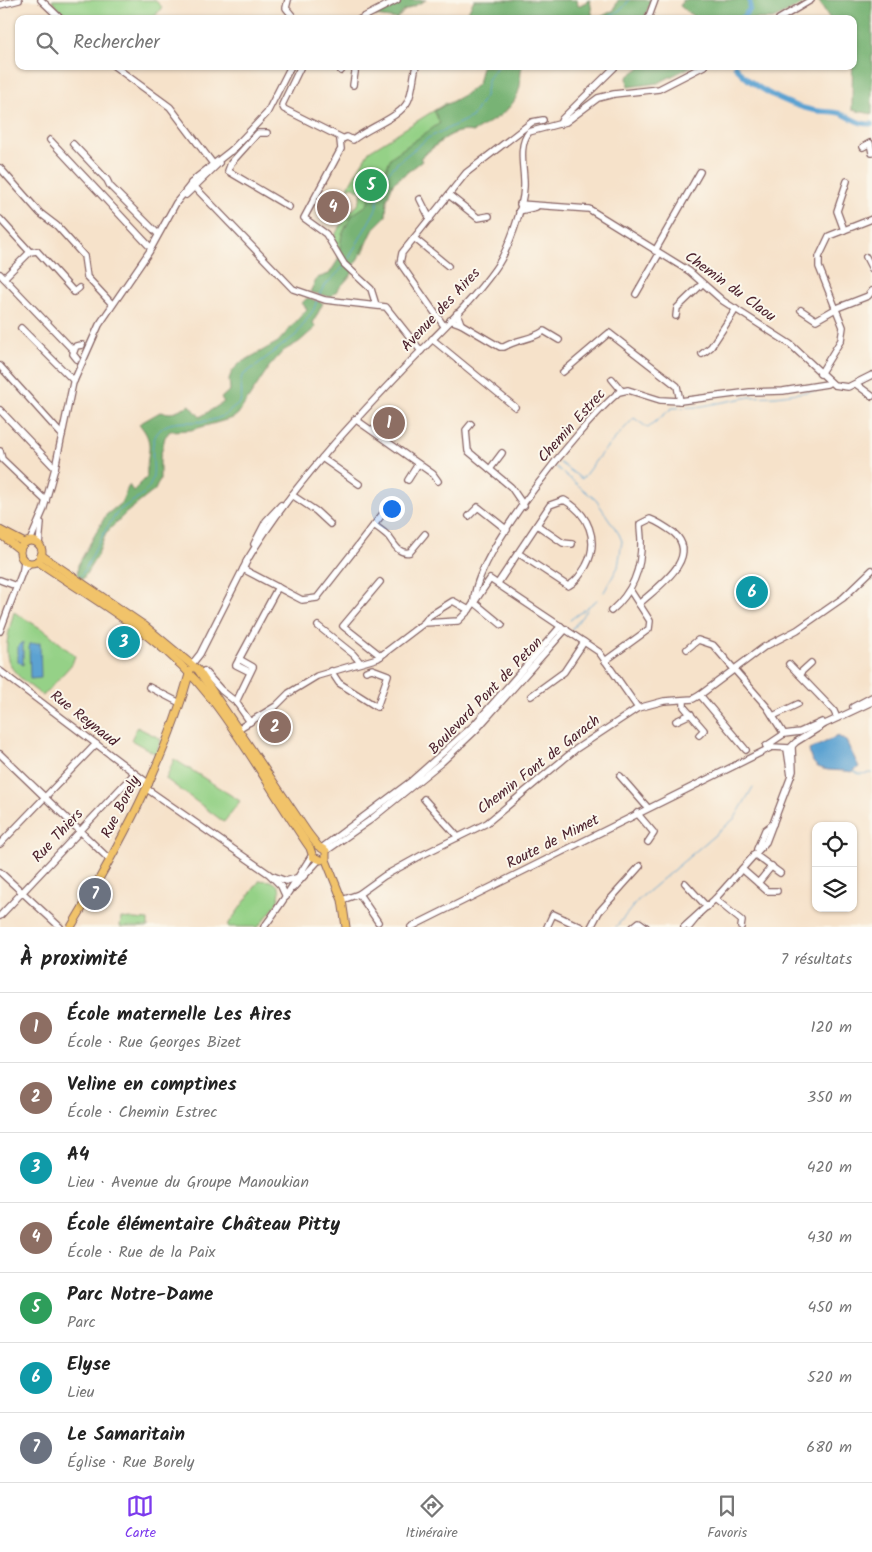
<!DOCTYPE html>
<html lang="fr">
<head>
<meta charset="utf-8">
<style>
	body { margin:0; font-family:Kalam,sans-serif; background:#f2f2f2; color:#222 }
	.controls { position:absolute; right:15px; bottom:15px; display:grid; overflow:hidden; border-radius:10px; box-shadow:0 1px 4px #0004 }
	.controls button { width:45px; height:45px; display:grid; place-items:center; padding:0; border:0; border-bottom:1px solid #e0e0e0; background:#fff; color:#222; font:25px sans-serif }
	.you { position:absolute; left:391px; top:508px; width:18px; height:18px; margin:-12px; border:4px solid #fff; border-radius:50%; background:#1a73e8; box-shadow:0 0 0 8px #1a73e833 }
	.badge { display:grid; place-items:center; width:32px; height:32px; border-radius:50%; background:#7c3aed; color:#fff; font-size:16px; font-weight:700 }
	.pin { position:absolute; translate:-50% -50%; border:2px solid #fff; box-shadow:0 1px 5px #0006 }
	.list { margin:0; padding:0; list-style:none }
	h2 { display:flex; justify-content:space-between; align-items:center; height:65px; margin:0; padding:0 20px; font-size:21px }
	h2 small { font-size:16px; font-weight:400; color:#767676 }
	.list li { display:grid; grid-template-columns:32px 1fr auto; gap:15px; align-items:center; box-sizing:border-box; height:70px; padding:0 20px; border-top:1px solid #e0e0e0 }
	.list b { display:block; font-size:19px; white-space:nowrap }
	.list p { margin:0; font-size:16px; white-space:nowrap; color:#767676 }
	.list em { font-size:16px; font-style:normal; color:#767676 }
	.icon { flex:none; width:28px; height:28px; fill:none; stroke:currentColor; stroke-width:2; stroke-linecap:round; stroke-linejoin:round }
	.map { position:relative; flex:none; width:872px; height:927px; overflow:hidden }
	.search { position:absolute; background:#fff; box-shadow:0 1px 4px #0004; left:15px; right:15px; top:15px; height:55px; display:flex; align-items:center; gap:12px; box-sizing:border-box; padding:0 18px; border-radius:10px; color:#767676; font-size:19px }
	.sheet { height:555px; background:#fff }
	nav { display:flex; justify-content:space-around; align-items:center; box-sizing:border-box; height:70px; border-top:1px solid #e0e0e0; background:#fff; font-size:14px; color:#767676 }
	nav a { display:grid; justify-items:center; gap:2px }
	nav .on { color:#7c3aed }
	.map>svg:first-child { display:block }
	.green { fill:#95d187; stroke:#707859 }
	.forest { fill:#78b374; stroke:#616950 }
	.water { fill:#5ba2d1; stroke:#52607e }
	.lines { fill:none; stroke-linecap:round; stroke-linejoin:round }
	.stream { stroke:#5ba2d1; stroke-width:1 }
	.canal { stroke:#5ba2d1; stroke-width:5 }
	.minor-casing { stroke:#866363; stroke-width:8 }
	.major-casing { stroke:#866363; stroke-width:9 }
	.minor { stroke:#fff; stroke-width:5.5 }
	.major { stroke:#f1c36a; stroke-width:7 }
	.labels { text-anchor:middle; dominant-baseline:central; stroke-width:4; stroke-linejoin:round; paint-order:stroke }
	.street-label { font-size:15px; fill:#4a1f2b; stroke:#fbf7ec }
</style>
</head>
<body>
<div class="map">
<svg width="872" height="927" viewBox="0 0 872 927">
	<rect width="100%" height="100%" fill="#fbf7ec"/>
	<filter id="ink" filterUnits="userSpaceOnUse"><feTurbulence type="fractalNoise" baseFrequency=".02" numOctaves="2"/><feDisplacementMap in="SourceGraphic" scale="10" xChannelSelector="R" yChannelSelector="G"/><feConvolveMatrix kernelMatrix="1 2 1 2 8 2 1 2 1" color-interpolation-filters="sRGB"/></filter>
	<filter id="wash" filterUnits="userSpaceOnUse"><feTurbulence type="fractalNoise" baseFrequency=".0096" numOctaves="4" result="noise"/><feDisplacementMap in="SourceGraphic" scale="20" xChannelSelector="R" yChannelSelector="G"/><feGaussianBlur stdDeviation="1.12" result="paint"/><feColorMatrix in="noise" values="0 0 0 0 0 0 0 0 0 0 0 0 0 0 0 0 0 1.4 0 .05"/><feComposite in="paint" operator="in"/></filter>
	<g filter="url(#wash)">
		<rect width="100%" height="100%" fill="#f6e2ca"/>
		<g class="green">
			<polygon points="53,0 155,0 162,7 153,19 67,19 52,1"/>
			<polygon points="446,103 462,129 447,137 420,158 422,161 393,183 363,253 341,257 333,238 347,215 358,205 362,193 354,187 348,187 369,151"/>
			<path d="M14,612L47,632L75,656L72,664L43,696C4,667 0,661 14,612Z"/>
			<polygon points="137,727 161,739 156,754 131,740"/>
			<polygon points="174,759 240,801 224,822 166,779"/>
			<path d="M260,880C263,881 268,880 271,881C294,890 266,917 258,927H229L227,926Z"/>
			<polygon points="121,918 148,920 148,927 120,927"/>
		</g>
		<g class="forest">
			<polygon points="402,0 426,0 404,11 397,19 375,16 399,5"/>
			<polygon points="474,0 577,0 578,6 590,0 593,19 464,19"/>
			<polygon points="618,0 651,0 644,19 597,19 614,10"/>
			<polygon points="683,0 812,0 773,19 692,19 693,16 680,6"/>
			<polygon points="818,0 872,0 872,114 852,110 853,19 830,19"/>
			<path d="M482,66H522C520,73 521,79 520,86C515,111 493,120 473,132C452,127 436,145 420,158L422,161L393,183L387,199L386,216L375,227L353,268L352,274L331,297L310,292L317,278L329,274L338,260L342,234L352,215L367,205L375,182L386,169L391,157L440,123L434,111L464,95L478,84Z"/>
			<polygon points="642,66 692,66 658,83 628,87 627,77"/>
			<path d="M307,298L323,303L313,323L316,327L299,342L283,351L269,367L238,414L233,418L191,430L170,431L165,437L160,458V479L155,490L126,513L106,533L98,554L83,579L77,575L78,565L106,515L121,503L129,485L133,491L147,477C145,455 157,444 139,424L160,412L171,413L190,405L200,417L224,402L221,398L230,390L229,379L232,371L240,363L278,342L307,309L302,303Z"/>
		</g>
		<g class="water">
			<polygon points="23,642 23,665 18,661 18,647"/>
			<polygon points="40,643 41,678 30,679 29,644"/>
			<path d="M838,736L846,741L859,767L852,772C831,768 813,776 809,750Z"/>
		</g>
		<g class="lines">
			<g class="stream">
				<polyline points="606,19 623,8 629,0"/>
				<polyline points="346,264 376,209 382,183 385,176 397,163 428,138 472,117 485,96 488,80 497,66"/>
				<path d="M319,296C323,284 335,277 343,267"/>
				<polyline points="560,463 582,479 600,455 634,418 648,428 672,408 697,407 750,397 776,396 828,389"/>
				<polyline points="556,467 596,500 619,534 622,541 618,567 604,592"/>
				<path d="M81,576C93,556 103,531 117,513C127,502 145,498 151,483C158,467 145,442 161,429C176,415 206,430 229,412C232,408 238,406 240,402C244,393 239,384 242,376L296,335L314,309L317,300"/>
				<polyline points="570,620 597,600"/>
				<polyline points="572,629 587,610"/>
				<polyline points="854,771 859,774 872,773"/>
				<polyline points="616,927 639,899 735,818 753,787"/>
			</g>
			<g class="canal">
				<polyline points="741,19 750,9 750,0"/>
				<path d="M735,66C749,86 788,105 812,110C821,112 830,111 839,113C851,117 859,125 872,124"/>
			</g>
		</g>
	</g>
	<g filter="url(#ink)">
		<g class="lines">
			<g class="minor-casing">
				<g id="minor">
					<polyline points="41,0 61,19"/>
					<polyline points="288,0 286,8 295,19"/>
					<polyline points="0,5 19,0"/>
					<polyline points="360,19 397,0"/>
					<polyline points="648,19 655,0"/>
					<polyline points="779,19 811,0"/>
					<polyline points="114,66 170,107 214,165"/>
					<polyline points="301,66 282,105 284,109 342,138"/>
					<polyline points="341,71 344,66"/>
					<polyline points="353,85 356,66"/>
					<polyline points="560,124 562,119 616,66"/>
					<polyline points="267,133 258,133 231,163 228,171 289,207"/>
					<polyline points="50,140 151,248"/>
					<polyline points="73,144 107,180 110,186 158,234"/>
					<polyline points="863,147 870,143 872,153"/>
					<polyline points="231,151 267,113 291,66"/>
					<polyline points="0,168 40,213 57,226 84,256 87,277 112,304"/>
					<polyline points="191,183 293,289 325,300 386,307 421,351"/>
					<polyline points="186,195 219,163"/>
					<polyline points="449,195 478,218 489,216"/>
					<polyline points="420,199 430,219"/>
					<polyline points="520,204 589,209 689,271 723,301 790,344 834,385 848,387 872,375"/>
					<polyline points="519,211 536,207"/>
					<polyline points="0,219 30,252 4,278"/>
					<polyline points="844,230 837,211 847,181"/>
					<polyline points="414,238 448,266"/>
					<polyline points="655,251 700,172"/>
					<polyline points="30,252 37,251 74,292 79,288"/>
					<polyline points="866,257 872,269"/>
					<polyline points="0,274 73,350"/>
					<polyline points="636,294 659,254"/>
					<path d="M376,305L371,289L344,264L326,234L304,218L341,149L340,140L347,137L353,140C367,128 401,117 408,101C413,91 413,77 416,66"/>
					<polyline points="801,310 816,320 837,308 868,296 872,291"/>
					<polyline points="676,316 677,308 702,284"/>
					<polyline points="450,320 461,324 457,313"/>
					<path d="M461,324L500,347H504C517,339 531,340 544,331L559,340"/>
					<polyline points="444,326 400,263 402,253 466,173 532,122 543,120"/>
					<polyline points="21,328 74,381"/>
					<polyline points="432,339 515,407"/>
					<polyline points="702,354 711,347 736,309"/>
					<polyline points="77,359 73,354 76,346 82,345"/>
					<polyline points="0,366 62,435"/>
					<polyline points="563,372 609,333 677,386 680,401"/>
					<polyline points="820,374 841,340 843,327 819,267 819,257 829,236 872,219"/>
					<polyline points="612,379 622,391"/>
					<polyline points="74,381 99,325 149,252 176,203 196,178 233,149"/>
					<polyline points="856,384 872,396"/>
					<polyline points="0,410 55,468"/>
					<polyline points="355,419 433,474 438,481"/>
					<polyline points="471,424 466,430 468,451 511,487 524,506"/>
					<polyline points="0,451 2,459 46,501"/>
					<polyline points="322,458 359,484"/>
					<polyline points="490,469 502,453"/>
					<polyline points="408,480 418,464"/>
					<polyline points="292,495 316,511 330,524"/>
					<polyline points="469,516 478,507 507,530"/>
					<path d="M374,525C378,528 384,532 388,536C394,543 398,555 410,552L425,534"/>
					<polyline points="537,525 563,543 572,544"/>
					<polyline points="30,541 43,511 55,468 74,378"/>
					<polyline points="254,544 266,521 281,505"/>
					<polyline points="39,545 41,523"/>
					<path d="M246,562C290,488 349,426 408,364C438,333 471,303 495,269C508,251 523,209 524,187C525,170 517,147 529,132L566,122L598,98L614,94L659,89L704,66"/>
					<polyline points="243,569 302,600 317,598 388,507"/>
					<polyline points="23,570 30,563"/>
					<polyline points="0,580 16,586"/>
					<polyline points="380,582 343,626 381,656"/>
					<path d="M498,583L550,505L564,500C588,513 600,540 586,566C581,574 576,582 568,586L518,553"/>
					<path d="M474,602C473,556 582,423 619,392L628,390L660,400L680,401L750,392L783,391L827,384L830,382"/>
					<polyline points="474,602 502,625"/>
					<path d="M611,611C632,593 642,568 641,540C641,535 640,530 640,524L650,519C658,522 667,528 674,533C702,558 656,588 639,604"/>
					<polyline points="424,623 429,616 453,601 469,610"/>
					<polyline points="318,626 353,654 359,661"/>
					<polyline points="0,631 23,570 24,560"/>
					<polyline points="687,649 698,640 713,645 767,707 784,734"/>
					<polyline points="239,659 253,667 236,702 250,722"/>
					<polyline points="605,661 649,629 650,621 630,590"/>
					<polyline points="192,664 200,654 248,559"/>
					<polyline points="789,664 834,711 837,718"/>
					<polyline points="0,671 149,784"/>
					<polyline points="204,671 221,690 236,702"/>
					<polyline points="331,671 339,683 377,707 388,675 372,669 366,671"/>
					<polyline points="250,672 236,665 278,587"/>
					<polyline points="799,674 811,663"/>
					<polyline points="149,687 180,703"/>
					<polyline points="700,695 746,750"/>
					<polyline points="531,696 564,672 584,642"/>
					<polyline points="684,700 684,707 704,730 699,735"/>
					<polyline points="853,707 872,697"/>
					<polyline points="773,716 798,704"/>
					<polyline points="676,721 691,714"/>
					<polyline points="238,729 276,706 289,693 317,676 378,658 424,623 458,621 469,610 490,579 599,652 638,708"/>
					<polyline points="766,746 784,734 800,732 822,722"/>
					<polyline points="787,749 791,776"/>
					<polyline points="0,754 109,859"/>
					<polyline points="620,776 648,808"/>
					<polyline points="147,789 269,874 281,886 286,897"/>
					<polyline points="424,799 458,837"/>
					<polyline points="637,813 654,833 648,842"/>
					<polyline points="0,844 96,744"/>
					<polyline points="323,847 410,782 474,725 561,626"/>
					<polyline points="757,849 765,830 773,824"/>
					<polyline points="326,851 369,821 442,762 476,730 566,629"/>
					<polyline points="754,854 780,873"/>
					<polyline points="742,869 758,883 772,866"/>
					<polyline points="0,872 60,927"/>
					<polyline points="273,876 286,881 296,878"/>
					<polyline points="685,883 707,907"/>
					<polyline points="758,883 767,891 777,891"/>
					<polyline points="293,888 319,860"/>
					<polyline points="359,894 378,922"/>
					<polyline points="715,899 742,921 741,927"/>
					<polyline points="342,900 359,894 384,876 422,855 487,823 576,749 638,708 664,701 693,699 700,695 764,647 797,630 843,598 872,570"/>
					<polyline points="0,916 134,774"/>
					<path d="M264,927C282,904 296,880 312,855"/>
					<polyline points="411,927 772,747 790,748 796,742 825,724 872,702"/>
					<polyline points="547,927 553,914 581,927"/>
					<polyline points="591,927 599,912 640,866"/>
					<polyline points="633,927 639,922 646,927"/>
					<polyline points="684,927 715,899 766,842 793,771 792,747"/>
					<polyline points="689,927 698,916"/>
				</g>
			</g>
			<g class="major-casing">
				<g id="major">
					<polyline points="0,530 25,543"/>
					<polyline points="1,535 20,550"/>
					<circle cx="31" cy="552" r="11"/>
					<polyline points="41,555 145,626 198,670 308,833 318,846 326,851 326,860 342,900 346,927"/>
					<path d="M37,561C97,602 164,638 209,696C247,744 275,798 310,848L313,857L321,860"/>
					<path d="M71,927C119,847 165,763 190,671"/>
				</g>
			</g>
			<use href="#minor" class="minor"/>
			<use href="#major" class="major"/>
		</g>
	</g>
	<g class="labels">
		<g class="street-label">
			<text transform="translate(730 287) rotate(36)">Chemin du Claou</text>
			<text transform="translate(441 310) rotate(-47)">Avenue des Aires</text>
			<text transform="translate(572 426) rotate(-48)">Chemin Estrec</text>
			<text transform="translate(486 696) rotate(-46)">Boulevard Pont de Peton</text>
			<text transform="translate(84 719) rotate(38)">Rue Reynaud</text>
			<text transform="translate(539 765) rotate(-38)">Chemin Font de Garach</text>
			<text transform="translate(121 807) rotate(-63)">Rue Borely</text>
			<text transform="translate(58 836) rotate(-47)">Rue Thiers</text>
			<text transform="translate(553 842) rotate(-27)">Route de Mimet</text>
		</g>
	</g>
</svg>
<div class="controls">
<button><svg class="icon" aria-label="locate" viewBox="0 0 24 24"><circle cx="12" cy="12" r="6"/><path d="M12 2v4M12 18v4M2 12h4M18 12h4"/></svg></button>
<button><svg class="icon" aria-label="layers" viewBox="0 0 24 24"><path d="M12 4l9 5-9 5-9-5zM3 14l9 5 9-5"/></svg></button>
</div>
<div class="you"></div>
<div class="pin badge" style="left:389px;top:423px;background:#8d6e63">1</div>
<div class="pin badge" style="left:275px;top:727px;background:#8d6e63">2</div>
<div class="pin badge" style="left:124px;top:642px;background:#0f9aa8">3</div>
<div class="pin badge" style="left:333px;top:207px;background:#8d6e63">4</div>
<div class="pin badge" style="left:371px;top:185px;background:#2e9e5b">5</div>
<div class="pin badge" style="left:752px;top:592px;background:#0f9aa8">6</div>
<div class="pin badge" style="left:95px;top:894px;background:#6b7280">7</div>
<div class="search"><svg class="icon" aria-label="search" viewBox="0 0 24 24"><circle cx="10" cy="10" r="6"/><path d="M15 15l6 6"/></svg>Rechercher</div>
</div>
<section class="sheet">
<h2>À proximité<small>7 résultats</small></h2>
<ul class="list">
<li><span class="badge" style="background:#8d6e63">1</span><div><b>École maternelle Les Aires</b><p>École · Rue Georges Bizet</p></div><em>120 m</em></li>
<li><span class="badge" style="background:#8d6e63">2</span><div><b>Veline en comptines</b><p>École · Chemin Estrec</p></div><em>350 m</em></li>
<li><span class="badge" style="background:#0f9aa8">3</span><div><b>A4</b><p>Lieu · Avenue du Groupe Manoukian</p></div><em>420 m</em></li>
<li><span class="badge" style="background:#8d6e63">4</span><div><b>École élémentaire Château Pitty</b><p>École · Rue de la Paix</p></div><em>430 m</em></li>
<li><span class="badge" style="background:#2e9e5b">5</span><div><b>Parc Notre-Dame</b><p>Parc</p></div><em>450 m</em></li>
<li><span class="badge" style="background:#0f9aa8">6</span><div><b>Elyse</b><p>Lieu</p></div><em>520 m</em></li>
<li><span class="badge" style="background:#6b7280">7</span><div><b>Le Samaritain</b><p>Église · Rue Borely</p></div><em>680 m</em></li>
</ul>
</section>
<nav>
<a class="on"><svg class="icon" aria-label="map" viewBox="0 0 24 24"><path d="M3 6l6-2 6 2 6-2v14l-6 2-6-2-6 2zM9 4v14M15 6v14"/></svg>Carte</a>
<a><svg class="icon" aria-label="directions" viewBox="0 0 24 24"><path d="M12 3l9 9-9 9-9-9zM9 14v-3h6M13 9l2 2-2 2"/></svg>Itinéraire</a>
<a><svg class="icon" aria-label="saved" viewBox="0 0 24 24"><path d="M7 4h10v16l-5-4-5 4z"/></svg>Favoris</a>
</nav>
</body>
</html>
